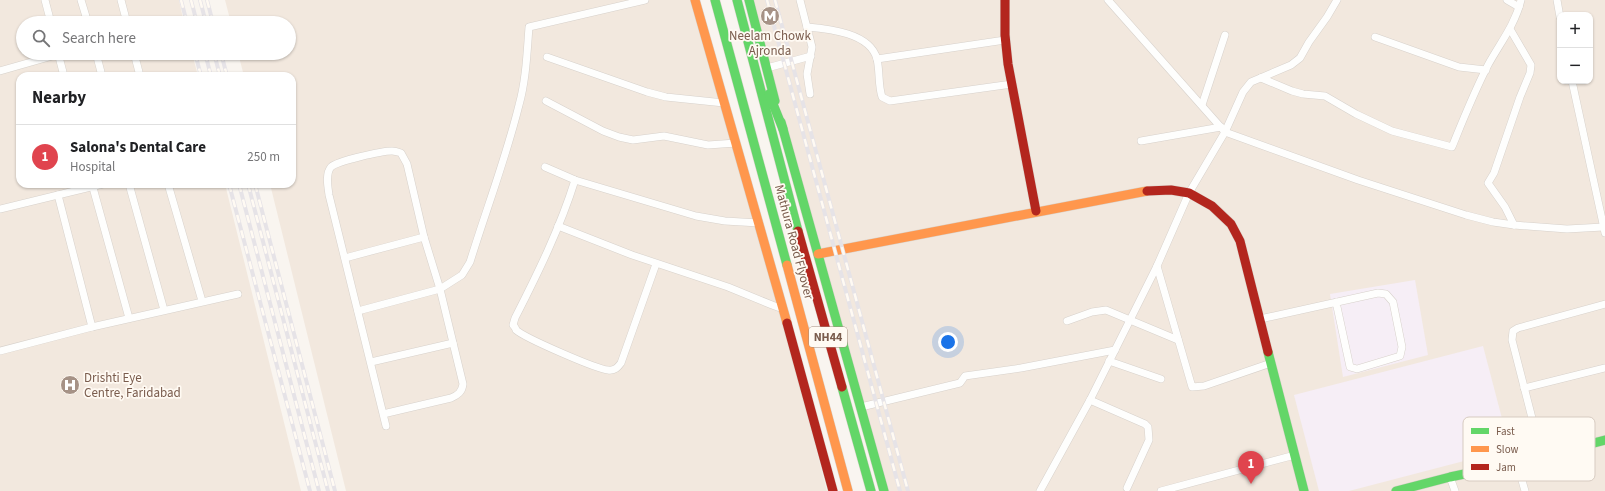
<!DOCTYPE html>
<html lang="en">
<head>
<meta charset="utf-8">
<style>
	body { margin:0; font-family:"Source Sans 3",sans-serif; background:#f6f6f6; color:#202124 }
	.controls { position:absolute; right:12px; top:12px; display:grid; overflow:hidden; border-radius:8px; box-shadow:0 1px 3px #0004 }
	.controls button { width:36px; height:36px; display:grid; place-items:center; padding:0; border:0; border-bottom:1px solid #e0e0e0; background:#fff; color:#202124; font:20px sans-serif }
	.you { position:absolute; left:948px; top:342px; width:14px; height:14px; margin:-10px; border:3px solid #fff; border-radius:50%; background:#1a73e8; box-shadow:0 0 0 6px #1a73e833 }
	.badge { display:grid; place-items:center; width:26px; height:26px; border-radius:50%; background:#0b8043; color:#fff; font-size:13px; font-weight:700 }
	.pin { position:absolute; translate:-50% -33px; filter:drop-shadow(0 1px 2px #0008) }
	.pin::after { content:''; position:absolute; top:21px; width:14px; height:12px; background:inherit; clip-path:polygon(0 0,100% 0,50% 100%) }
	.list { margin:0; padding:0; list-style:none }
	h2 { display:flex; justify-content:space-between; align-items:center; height:52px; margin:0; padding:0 16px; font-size:17px }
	h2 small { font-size:13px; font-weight:400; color:#757577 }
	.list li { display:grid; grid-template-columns:26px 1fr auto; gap:12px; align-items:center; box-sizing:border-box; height:64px; padding:0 16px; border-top:1px solid #e0e0e0 }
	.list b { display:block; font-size:15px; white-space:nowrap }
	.list p { margin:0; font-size:13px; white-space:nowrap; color:#757577 }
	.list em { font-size:13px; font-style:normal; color:#757577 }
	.icon { flex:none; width:22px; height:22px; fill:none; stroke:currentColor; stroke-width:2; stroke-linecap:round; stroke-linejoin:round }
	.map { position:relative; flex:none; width:1605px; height:491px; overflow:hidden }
	.search { position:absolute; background:#fff; box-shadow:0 1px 3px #0004; left:16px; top:16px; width:280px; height:44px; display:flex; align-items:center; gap:10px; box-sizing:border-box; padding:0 14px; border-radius:22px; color:#757577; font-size:15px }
	.panel { position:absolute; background:#fff; box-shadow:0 1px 3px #0004; left:16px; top:72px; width:280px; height:116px; border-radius:12px }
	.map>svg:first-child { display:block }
	.residential { fill:#f2e8de; fill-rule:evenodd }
	.education { fill:#f6eef6 }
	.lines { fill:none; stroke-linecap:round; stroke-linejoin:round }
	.street-casing { stroke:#d7d1cb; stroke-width:8 }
	.fast-casing { stroke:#d9d2cb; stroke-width:10 }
	.slow-casing { stroke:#d9d2cb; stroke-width:10 }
	.jam-casing { stroke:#d9d2cb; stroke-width:10 }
	.street { stroke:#fefefd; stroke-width:7 }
	.fast { stroke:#63d668; stroke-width:9 }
	.slow { stroke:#ff974d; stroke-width:9 }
	.jam { stroke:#b3261e; stroke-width:9 }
	.rail-casing { stroke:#e6e3e7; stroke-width:4 }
	.rail { stroke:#fffaf3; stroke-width:2.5; stroke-dasharray:8; stroke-linecap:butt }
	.labels { text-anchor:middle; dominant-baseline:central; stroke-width:3.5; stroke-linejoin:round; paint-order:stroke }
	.shield { fill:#fffaf3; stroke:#a28b7f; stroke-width:1 }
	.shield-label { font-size:12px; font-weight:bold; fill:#7a5c4d }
	.poi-label { font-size:13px; fill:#7a5c4d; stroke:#fffaf3 }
	.street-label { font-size:13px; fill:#7a5c4d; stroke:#fffaf3 }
	.key { fill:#fffaf3; stroke:#d7cbc1; stroke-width:1 }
	.key-label { font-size:11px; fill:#7a5c4d }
</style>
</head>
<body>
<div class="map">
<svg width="1605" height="491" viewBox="0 0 1605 491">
	<rect width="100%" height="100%" fill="#f9f5f0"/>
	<g class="residential">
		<polygon points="0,0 179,0 184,23 23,23 23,53 192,53 198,76 20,76 20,184 225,184 301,491 0,491"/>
		<polygon points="225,0 700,0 827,491 346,491 270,184 292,184 292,76 244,76 238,53 289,53 289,23 231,23"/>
		<path d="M750,0H1605V491H887ZM1560,15H1590V81H1560Z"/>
	</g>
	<g class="education">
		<polygon points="1415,280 1428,355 1343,377 1330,294"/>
		<polygon points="1483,346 1510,449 1349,491 1319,491 1294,395"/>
	</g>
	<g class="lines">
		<g class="street-casing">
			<g id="street">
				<polyline points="45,0 51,23"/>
				<polyline points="81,0 88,23"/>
				<polyline points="121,0 127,23"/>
				<polyline points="800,0 812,47 807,74 810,94"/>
				<polyline points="1108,0 1225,132 1358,180 1466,215 1493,222 1514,225 1567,229 1603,227"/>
				<polyline points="1507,0 1519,7"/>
				<polyline points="1557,0 1560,17"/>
				<path d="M807,27C830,29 870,33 877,59C880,72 878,85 882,97L890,101L1012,84"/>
				<polyline points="1510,29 1531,65 1530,73 1520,97 1494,173 1488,183 1505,207 1514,225"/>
				<polyline points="1375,37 1459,67 1486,70"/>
				<polyline points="58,53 64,76"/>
				<polyline points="96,53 102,76"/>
				<polyline points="134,53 140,76"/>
				<polyline points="547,57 647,92 666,97 724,103"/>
				<polyline points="877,59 1005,40"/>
				<polyline points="767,68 811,56"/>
				<polyline points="0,71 63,53"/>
				<path d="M1261,78L1292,91L1303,94L1325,96L1356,114L1392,131L1452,147C1463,120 1474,92 1488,65C1500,43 1515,25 1521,0"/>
				<polyline points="1572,81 1605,233"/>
				<polyline points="546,101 603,131 619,137 633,140 664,136 708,145 736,143"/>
				<polyline points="1202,105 1225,35"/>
				<polyline points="1141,141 1221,127"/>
				<polyline points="545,167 575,180 696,216 725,221 759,223"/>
				<path d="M575,180C560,228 538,273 515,318L513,325C514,326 516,329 516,330C525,338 596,369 608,370C615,371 618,367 621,363L656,264"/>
				<polyline points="92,184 129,318"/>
				<polyline points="129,184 164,310"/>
				<polyline points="168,184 202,301"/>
				<polyline points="58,195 92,327"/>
				<polyline points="0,209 103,184"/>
				<polyline points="558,226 632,255 728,287 772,305 783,309"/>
				<polyline points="345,258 424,237"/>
				<polyline points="1157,266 1192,387 1204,386 1271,363"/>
				<path d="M358,311L440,289L462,275L470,262C486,210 506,158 519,105C526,80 527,53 529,27L645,0"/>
				<polyline points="1260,319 1378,293 1386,294 1393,302 1402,347 1400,356 1357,369 1350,367 1336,302"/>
				<polyline points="1067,321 1092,312 1106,310 1178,340"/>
				<polyline points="0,351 92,327 238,294"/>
				<polyline points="1109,361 1161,379"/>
				<polyline points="371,362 453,343"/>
				<polyline points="1524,388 1605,368"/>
				<polyline points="1090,400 1145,424 1148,427 1149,440 1127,488"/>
				<polyline points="861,407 960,383 965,376 1021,368 1115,350"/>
				<path d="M383,414L451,398C458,395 462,392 463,384L440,289L424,237L407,164L401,153C398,152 395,151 392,151C382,151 337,161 331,167C325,174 328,187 329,195L386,426"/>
				<polyline points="1542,457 1512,340 1513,331 1518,328 1605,304"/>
				<polyline points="1517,463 1525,491"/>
				<polyline points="1450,477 1455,491"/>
				<polyline points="1040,491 1090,400 1157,266 1189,193 1225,132 1243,92 1251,82 1291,65 1300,58 1309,42 1327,17 1337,0"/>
				<polyline points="1161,491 1295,455"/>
			</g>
		</g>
		<g class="fast-casing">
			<g id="fast">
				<polyline points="715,0 787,265"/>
				<polyline points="737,0 798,231"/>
				<polyline points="749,0 775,101"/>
				<polyline points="769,94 783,129"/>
				<polyline points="781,122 884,491"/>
				<polyline points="1268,352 1304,491"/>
				<polyline points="842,387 871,491"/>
				<polyline points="1396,491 1450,477 1517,463 1605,440"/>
			</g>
		</g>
		<g class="slow-casing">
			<g id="slow">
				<polyline points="695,0 787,323"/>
				<polyline points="818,254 1147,191"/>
				<polyline points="787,265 848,491"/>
			</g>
		</g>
		<g class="jam-casing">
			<g id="jam">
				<polyline points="1005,0 1005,35 1008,64 1036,211"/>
				<polyline points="1147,191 1171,190 1189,193 1212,206 1231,224 1240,241 1268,352"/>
				<polyline points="798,231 842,387"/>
				<polyline points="787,323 833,491"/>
			</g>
		</g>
		<use href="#street" class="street"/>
		<use href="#fast" class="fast"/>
		<use href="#slow" class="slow"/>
		<use href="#jam" class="jam"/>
		<g class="rail-casing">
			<g id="rail">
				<polyline points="181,0 187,23"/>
				<polyline points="191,0 197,23"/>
				<polyline points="200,0 206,23"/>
				<polyline points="207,0 213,23"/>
				<polyline points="767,0 900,491"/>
				<polyline points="775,0 908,491"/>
				<polyline points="195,53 201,76"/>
				<polyline points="205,53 211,76"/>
				<polyline points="214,53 220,76"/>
				<polyline points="221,53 227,76"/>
				<polyline points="229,184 310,491"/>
				<polyline points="239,184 319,491"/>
				<polyline points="248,184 328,491"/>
				<polyline points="255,184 335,491"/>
			</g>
		</g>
		<use href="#rail" class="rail"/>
	</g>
	<defs>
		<g id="metro-disc" transform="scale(1)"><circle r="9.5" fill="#a69286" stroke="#fffaf3"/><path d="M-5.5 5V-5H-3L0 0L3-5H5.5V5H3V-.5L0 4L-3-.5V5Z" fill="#fff"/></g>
		<g id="hospital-disc" transform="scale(1)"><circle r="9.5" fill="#a69286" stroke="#fffaf3"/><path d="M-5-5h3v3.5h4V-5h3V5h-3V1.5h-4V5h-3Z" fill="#fff"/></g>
	</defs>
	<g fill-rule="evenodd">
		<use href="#metro-disc" x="770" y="16"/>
		<use href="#hospital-disc" x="70" y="385"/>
	</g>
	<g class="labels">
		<rect class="shield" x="809" y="327" width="38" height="20" rx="3"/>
		<g class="shield-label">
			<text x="828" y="337">NH44</text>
		</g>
		<g class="poi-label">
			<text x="770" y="36">Neelam Chowk<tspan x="770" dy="15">Ajronda</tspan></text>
			<text x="84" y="378" text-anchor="start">Drishti Eye<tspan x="84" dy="15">Centre, Faridabad</tspan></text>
		</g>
		<g class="street-label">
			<text transform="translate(794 242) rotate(75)">Mathura Road Flyover</text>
		</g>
	</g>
	<rect x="1463" y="417" width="132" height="64" rx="6" class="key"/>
	<rect x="1471" y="428" width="18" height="6" fill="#63d668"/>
	<rect x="1471" y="446" width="18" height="6" fill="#ff974d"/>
	<rect x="1471" y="464" width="18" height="6" fill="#b3261e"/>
	<g class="key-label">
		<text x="1496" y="435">Fast</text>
		<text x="1496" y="453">Slow</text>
		<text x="1496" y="471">Jam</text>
	</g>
</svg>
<div class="controls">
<button>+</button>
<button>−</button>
</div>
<div class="you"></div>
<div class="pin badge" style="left:1251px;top:484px;background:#e0444e">1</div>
<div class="search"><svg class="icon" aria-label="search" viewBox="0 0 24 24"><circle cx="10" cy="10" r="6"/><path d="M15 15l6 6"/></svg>Search here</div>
<section class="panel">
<h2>Nearby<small></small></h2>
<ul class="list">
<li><span class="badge" style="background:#e0444e">1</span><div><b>Salona's Dental Care</b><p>Hospital</p></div><em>250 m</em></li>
</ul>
</section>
</div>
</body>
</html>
